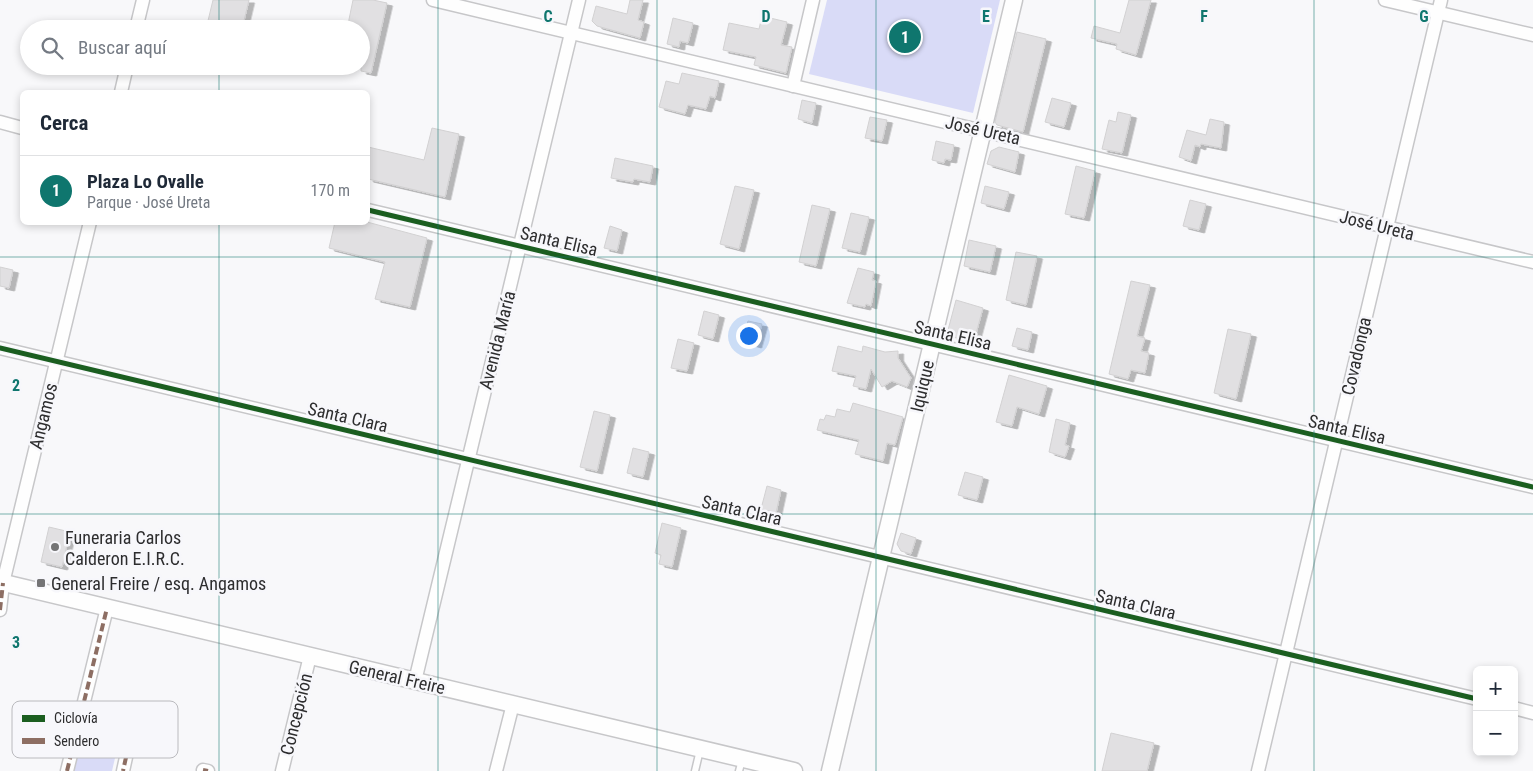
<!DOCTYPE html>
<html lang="es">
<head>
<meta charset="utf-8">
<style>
	body { margin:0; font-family:"Roboto Condensed",sans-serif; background:#f2f2f3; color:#1f2937 }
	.controls { position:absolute; right:15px; bottom:15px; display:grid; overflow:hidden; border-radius:8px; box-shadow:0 2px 8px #0003 }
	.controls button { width:45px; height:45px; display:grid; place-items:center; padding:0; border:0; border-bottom:1px solid #e0e1e3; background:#fff; color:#1f2937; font:25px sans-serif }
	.you { position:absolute; left:748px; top:335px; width:18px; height:18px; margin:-12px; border:4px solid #fff; border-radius:50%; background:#1a73e8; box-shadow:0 0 0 8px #1a73e833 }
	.badge { display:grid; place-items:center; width:32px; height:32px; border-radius:50%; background:#0f766e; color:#fff; font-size:16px; font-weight:700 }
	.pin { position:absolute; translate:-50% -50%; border:2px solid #fff; box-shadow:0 1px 5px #0006 }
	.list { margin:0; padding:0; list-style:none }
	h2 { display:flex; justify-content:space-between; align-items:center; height:65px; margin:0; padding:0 20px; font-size:21px }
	h2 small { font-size:16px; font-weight:400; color:#747a83 }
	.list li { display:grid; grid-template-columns:32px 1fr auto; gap:15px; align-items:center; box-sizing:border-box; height:70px; padding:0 20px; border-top:1px solid #e0e1e3 }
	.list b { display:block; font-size:19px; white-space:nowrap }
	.list p { margin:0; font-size:16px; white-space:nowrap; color:#747a83 }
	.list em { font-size:16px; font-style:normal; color:#747a83 }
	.icon { flex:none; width:28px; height:28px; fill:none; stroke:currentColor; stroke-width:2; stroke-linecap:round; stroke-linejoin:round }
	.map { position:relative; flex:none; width:1533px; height:771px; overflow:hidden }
	.search { position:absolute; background:#fff; box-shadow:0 2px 8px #0003; left:20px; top:20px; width:350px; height:55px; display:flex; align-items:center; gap:12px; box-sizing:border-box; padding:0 18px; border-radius:28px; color:#747a83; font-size:19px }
	.panel { position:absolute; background:#fff; box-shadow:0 2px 8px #0003; left:20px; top:90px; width:350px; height:135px; border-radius:8px }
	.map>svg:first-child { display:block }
	.green { fill:#d9dbf7 }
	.building { fill:#e1e0e2; stroke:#d2d1d2; filter:url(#shadow) }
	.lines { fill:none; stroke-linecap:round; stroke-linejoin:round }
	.service-casing { stroke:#c7c7c9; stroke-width:9 }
	.minor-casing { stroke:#c7c7c9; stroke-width:15 }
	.tertiary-casing { stroke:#c7c7c9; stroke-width:19 }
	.service { stroke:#fefefe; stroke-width:6 }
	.minor { stroke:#fefefe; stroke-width:12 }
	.tertiary { stroke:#fefefe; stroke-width:16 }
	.quiet { stroke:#8d6e63; stroke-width:4; stroke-dasharray:8 4; stroke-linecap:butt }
	.cycleway-casing { stroke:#f7f7fb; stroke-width:8 }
	.cycleway { stroke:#1b5e20; stroke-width:5 }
	.grid { fill:none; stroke:#0f766e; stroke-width:1; stroke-opacity:0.55 }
	.poi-dot { fill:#747475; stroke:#f7f7fb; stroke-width:2 }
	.labels { text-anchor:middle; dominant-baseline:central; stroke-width:5; stroke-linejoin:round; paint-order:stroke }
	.street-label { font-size:18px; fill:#2d2d2e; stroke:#f7f7fb }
	.poi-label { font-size:18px; fill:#2d2d2e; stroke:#f7f7fb; text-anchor:start }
	.key { fill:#f7f7fb; stroke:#bababe; stroke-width:1 }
	.key-label { font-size:14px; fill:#2d2d2e }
	.grid-label { font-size:16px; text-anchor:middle; font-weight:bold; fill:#0f766e; stroke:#f7f7fb; stroke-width:5; stroke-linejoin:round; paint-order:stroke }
</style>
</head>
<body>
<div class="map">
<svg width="1533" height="771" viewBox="0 0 1533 771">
	<defs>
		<filter id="shadow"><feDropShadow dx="5.5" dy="3" stdDeviation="0" flood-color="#0004"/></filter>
	</defs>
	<rect width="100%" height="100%" fill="#f8f8fa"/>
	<g class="green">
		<polygon points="827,0 1000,0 973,113 809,74"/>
		<polygon points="82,736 118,745 112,771 73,771"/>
	</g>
	<g class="building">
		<polygon points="213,0 249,0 242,29 206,29"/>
		<polygon points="353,0 373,0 387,3 371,73 361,71 361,29 347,29"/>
		<polygon points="630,0 643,0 638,20 644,22 640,38 597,26 592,21 596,6 627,14"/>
		<polygon points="1129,0 1151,0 1136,55 1116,49 1117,44 1091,38 1094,26 1120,33"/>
		<polygon points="762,16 787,22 781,45 792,47 786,73 754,65 756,57 723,50 729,23 759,29"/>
		<polygon points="673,18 693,23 688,43 680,41 679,47 667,44"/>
		<polygon points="1017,32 1046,39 1023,132 997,125 995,122"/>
		<polygon points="682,73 719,81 715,98 710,96 706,109 688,105 685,114 659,107 666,81 679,84"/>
		<polygon points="1052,98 1071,103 1064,127 1045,122"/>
		<polygon points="802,100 816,103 812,123 798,119"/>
		<polygon points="1118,112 1131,115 1122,153 1102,149 1109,120 1116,122"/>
		<polygon points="870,117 887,120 882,141 865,138"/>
		<polygon points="1210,119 1224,122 1221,148 1201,144 1200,147 1195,145 1191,161 1179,157 1187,130 1206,135"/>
		<polygon points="432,128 459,134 445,197 368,179 368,147 424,160"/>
		<polygon points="936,141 954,145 951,160 945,159 944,163 932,160"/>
		<polygon points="999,147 1019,152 1015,172 987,164 991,151"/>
		<polygon points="615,158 653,166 650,182 634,179 633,182 611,178"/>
		<polygon points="1076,166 1095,171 1084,218 1065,214"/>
		<polygon points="735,186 754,190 739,249 720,244"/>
		<polygon points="985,186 1009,192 1004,209 981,203"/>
		<polygon points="1190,200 1206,204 1199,230 1183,226"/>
		<polygon points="812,205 830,209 816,266 799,262"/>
		<polygon points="851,213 869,217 860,252 842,248"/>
		<polygon points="335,222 367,222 427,238 410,307 375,299 385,262 329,248"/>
		<polygon points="610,226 622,230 617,251 604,248"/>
		<polygon points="969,240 996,246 990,272 964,266"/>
		<polygon points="1016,252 1037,256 1026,305 1006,300"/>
		<polygon points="0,267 13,270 9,288 0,286"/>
		<polygon points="858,268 874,272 872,280 876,281 871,306 866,304 865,307 847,303"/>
		<polygon points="1131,281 1150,285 1137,336 1145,338 1141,351 1149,353 1145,373 1131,370 1128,379 1109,374"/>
		<polygon points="956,300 983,308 974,341 952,337 948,330"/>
		<polygon points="704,311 719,315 713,339 698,335"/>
		<polygon points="748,321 762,324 756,345 742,341"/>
		<polygon points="1017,328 1032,332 1028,350 1012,346"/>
		<polygon points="1228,329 1251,334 1236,399 1214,393"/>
		<polygon points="678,339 694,343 687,371 671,368"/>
		<polygon points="838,346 862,352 863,346 885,352 898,351 898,358 911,378 907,387 892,381 882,387 871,369 866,389 853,386 856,376 832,371"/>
		<polygon points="1009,375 1047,386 1039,414 1017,407 1012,426 996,422"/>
		<polygon points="853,403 903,417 895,445 887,443 883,461 855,454 859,440 817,430 820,419 824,420 826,415 835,417 837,409 850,412"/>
		<polygon points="594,411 610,415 597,471 580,467"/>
		<polygon points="1056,419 1070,423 1065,445 1069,446 1065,457 1049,452"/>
		<polygon points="633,448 649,452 643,477 627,473"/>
		<polygon points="965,472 983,477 977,500 958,495"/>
		<polygon points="767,486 781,490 776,513 761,509"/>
		<polygon points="662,523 681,528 672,567 659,564 661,555 655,553"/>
		<polygon points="49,527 70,532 62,567 41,562"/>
		<polygon points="901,533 916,538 911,554 901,551 897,544"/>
		<polygon points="1111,733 1154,743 1147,771 1102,771"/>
	</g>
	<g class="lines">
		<g class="service-casing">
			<g id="service">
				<polyline points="695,771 700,750"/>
				<polyline points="739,771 742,760"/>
			</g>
		</g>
		<g class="minor-casing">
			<g id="minor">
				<polyline points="433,0 1533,262"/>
				<polyline points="1385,0 1533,35"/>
				<polyline points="136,29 143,0"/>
				<polyline points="793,86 813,0"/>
				<polyline points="121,92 127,66"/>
				<polyline points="0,122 22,128"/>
				<polyline points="368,210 1533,487"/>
				<polyline points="0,348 1477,699"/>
				<polyline points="0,610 3,583 90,222"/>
				<polyline points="415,681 579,0"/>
				<polyline points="1514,708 1533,713"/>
				<polyline points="78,727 130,739 123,771"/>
				<polyline points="203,770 208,771"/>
				<polyline points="67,771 107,608"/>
				<polyline points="282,771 310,656"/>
				<polyline points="496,771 513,704"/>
				<polyline points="1258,771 1441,0"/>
			</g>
		</g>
		<g class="tertiary-casing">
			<g id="tertiary">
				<polyline points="0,582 794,771"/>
				<polyline points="830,771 1014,0"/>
			</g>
		</g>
		<use href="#service" class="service"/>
		<use href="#minor" class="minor"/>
		<use href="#tertiary" class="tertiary"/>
		<g class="quiet">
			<polyline points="0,610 3,583"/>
			<polyline points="78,727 130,739 123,771"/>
			<polyline points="203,770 208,771"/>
			<polyline points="67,771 107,608"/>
		</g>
		<g class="cycleway-casing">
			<g id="cycleway">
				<polyline points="368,210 1533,487"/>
				<polyline points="0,348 1477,699"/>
			</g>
		</g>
		<use href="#cycleway" class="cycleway"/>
	</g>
	<path class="grid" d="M219,0V29M438,0V771M657,0V771M876,0V771M1095,0V771M1314,0V771M219,66V92M219,222V771M0,257H1533M0,514H1533"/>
	<g class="poi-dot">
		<circle cx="55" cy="547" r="5"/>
		<rect x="36" y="578" width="10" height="10" rx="2.5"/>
	</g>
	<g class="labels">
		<g class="street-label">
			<text transform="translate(983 130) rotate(13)">José Ureta</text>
			<text transform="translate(1377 225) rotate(14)">José Ureta</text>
			<text transform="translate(559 241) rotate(13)">Santa Elisa</text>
			<text transform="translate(953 335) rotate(13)">Santa Elisa</text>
			<text transform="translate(497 340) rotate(-76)">Avenida María</text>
			<text transform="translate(1356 356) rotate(-77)">Covadonga</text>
			<text transform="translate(922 386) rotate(-77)">Iquique</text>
			<text transform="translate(43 416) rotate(-76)">Angamos</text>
			<text transform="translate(348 417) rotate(13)">Santa Clara</text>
			<text transform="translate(1347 429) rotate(13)">Santa Elisa</text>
			<text transform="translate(742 510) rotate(13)">Santa Clara</text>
			<text transform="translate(1136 604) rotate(13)">Santa Clara</text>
			<text transform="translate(397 677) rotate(13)">General Freire</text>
			<text transform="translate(296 714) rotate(-76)">Concepción</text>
		</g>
		<g class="poi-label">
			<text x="65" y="537">Funeraria Carlos<tspan x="65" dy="21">Calderon E.I.R.C.</tspan></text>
			<text x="51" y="583">General Freire / esq. Angamos</text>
		</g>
	</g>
	<rect x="12" y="701" width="166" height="57" rx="8" class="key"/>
	<rect x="22" y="715" width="23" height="7" fill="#1b5e20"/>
	<rect x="22" y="738" width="23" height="6" fill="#8d6e63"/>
	<g class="key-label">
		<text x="54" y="723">Ciclovía</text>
		<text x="54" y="746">Sendero</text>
	</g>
	<g class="grid-label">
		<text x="548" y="22">C</text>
		<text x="766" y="22">D</text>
		<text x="986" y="22">E</text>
		<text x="1204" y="22">F</text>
		<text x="1424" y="22">G</text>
		<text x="16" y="391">2</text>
		<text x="16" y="648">3</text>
	</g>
</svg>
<div class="controls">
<button>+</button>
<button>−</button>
</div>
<div class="you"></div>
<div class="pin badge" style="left:905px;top:37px">1</div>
<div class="search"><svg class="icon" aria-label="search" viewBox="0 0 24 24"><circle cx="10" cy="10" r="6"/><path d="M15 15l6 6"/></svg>Buscar aquí</div>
<section class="panel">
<h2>Cerca<small></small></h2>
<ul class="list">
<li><span class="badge">1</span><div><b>Plaza Lo Ovalle</b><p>Parque · José Ureta</p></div><em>170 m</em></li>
</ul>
</section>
</div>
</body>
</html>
